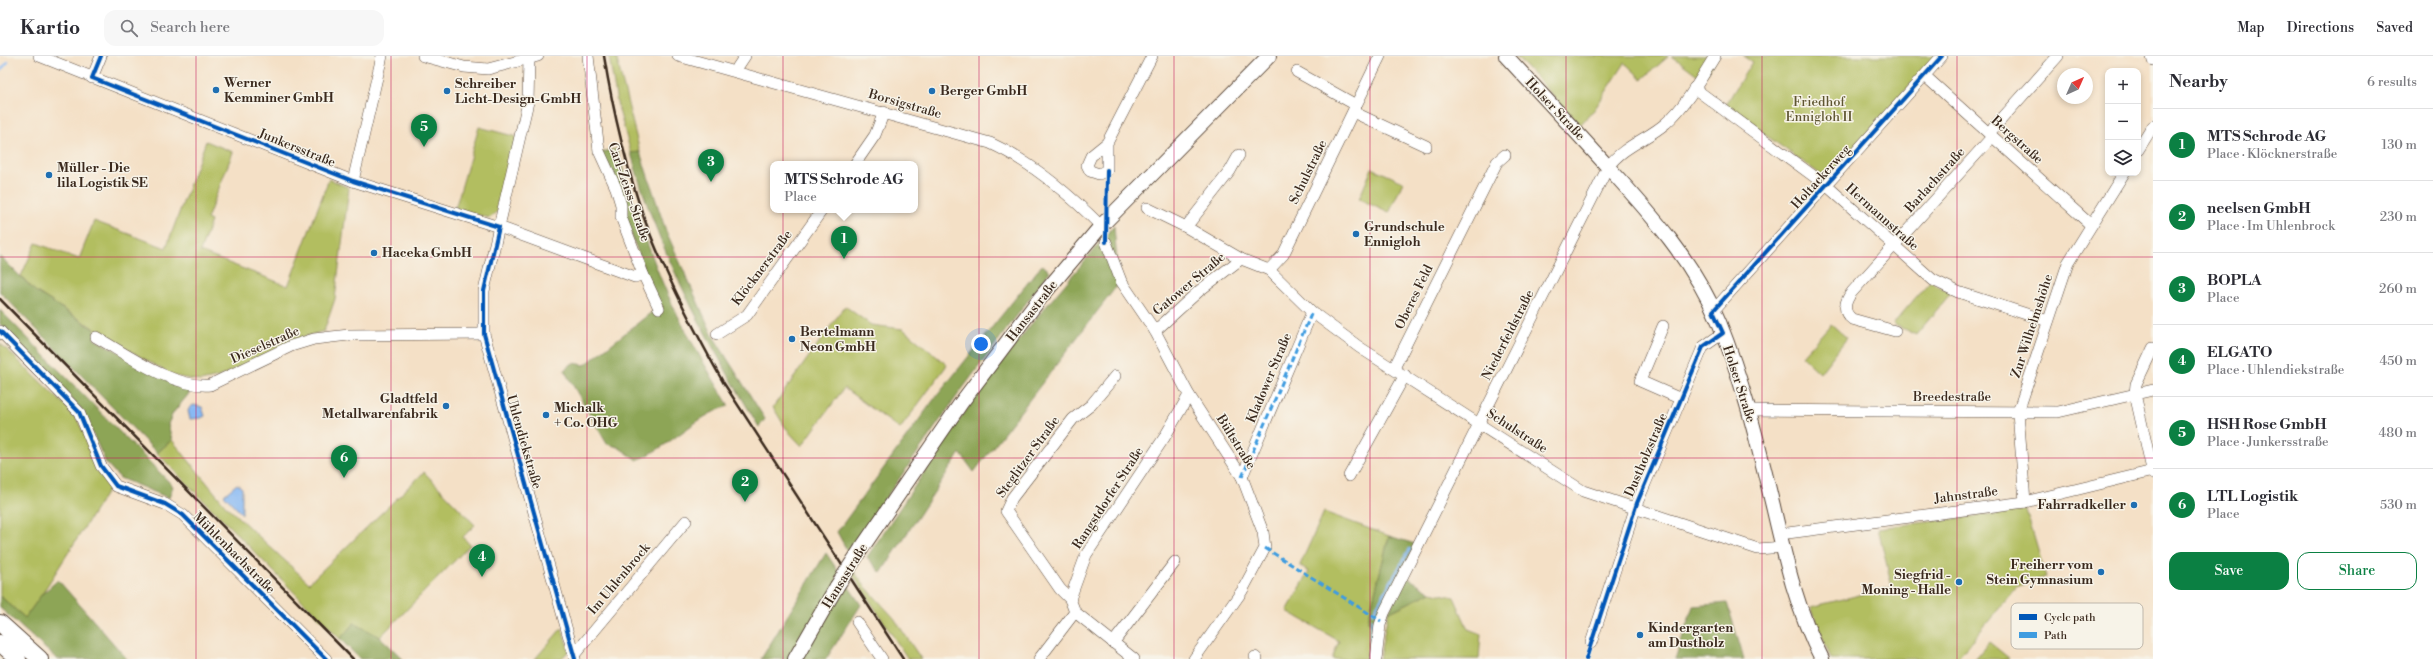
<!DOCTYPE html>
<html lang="en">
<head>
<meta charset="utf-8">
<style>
	body { margin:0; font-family:"Libre Bodoni",serif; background:#f7f7f7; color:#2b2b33 }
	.controls { position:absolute; right:12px; top:12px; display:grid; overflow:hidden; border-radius:8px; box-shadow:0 2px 6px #0003 }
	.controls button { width:36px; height:36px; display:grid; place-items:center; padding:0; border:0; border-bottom:1px solid #e1e1e2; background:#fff; color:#2b2b33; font:20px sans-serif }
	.compass { position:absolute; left:2057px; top:12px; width:36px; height:36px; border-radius:50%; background:#fff; box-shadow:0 2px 6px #0003; rotate:45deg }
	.you { position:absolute; left:981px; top:288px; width:14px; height:14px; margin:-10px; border:3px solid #fff; border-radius:50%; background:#1a73e8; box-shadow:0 0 0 6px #1a73e833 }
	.badge { display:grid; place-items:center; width:26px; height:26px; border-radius:50%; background:#0b8043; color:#fff; font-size:13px; font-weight:700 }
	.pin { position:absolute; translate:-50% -33px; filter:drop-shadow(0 1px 2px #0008) }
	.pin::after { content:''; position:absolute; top:21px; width:14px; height:12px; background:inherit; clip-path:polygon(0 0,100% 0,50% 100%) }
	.popup { position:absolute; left:770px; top:105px; width:148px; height:52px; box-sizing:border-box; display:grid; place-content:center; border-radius:8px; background:#fff; filter:drop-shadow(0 1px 3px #0005); font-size:13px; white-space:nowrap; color:#7c7c81 }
	.popup b { font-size:15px; color:#2b2b33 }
	.popup::after { content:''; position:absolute; left:50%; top:100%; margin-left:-8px; border:8px solid transparent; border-top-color:#fff }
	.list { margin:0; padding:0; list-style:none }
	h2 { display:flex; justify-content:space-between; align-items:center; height:52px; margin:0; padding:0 16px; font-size:17px }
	h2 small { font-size:13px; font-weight:400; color:#7c7c81 }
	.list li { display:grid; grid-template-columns:26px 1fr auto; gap:12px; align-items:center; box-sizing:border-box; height:72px; padding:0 16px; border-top:1px solid #e1e1e2 }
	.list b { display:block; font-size:15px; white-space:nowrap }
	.list p { margin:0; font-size:13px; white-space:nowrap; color:#7c7c81 }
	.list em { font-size:13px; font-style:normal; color:#7c7c81 }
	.actions { display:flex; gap:8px; padding:12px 16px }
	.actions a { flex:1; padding:9px 0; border:1px solid #0b8043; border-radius:12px; text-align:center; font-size:14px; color:#0b8043 }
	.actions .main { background:#0b8043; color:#fff }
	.icon { flex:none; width:22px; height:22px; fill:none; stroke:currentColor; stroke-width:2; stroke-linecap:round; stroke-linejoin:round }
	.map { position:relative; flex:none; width:2153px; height:603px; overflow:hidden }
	header { display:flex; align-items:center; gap:24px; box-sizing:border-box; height:56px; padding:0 20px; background:#fff; border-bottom:1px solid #e1e1e2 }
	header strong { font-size:19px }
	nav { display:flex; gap:22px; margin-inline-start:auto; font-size:14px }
	.search { width:280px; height:36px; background:#f7f7f7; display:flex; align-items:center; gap:10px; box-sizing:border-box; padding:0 14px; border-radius:12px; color:#7c7c81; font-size:15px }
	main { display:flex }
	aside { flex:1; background:#fff }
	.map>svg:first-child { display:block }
	.green { fill:#b2be60; stroke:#76743f }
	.forest { fill:#8da556; stroke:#64683a }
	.water { fill:#88b9f4; stroke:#627289 }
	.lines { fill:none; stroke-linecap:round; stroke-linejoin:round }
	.stream { stroke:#88b9f4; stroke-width:2.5 }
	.minor-casing { stroke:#574537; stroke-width:12 }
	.major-casing { stroke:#574537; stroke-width:16 }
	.highway-casing { stroke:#574537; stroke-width:18 }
	.minor { stroke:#fff; stroke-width:11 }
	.major { stroke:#fff; stroke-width:14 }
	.highway { stroke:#fff; stroke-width:16 }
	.rail { stroke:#3b2a1e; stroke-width:2.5 }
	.major-bridge-casing { stroke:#574537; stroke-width:16; stroke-linecap:butt }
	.major-bridge { stroke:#fff; stroke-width:14 }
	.quiet { stroke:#3f9ce0; stroke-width:3; stroke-dasharray:6 3; stroke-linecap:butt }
	.cycleway-casing { stroke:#f7f3e8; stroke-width:6 }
	.cycleway { stroke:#0057b8; stroke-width:4 }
	.grid { fill:none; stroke:#c2185b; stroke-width:1; stroke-opacity:0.55 }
	.poi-dot { fill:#1f6fb2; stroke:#f7f3e8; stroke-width:1.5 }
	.labels { text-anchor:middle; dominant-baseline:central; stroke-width:3; stroke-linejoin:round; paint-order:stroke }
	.poi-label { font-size:13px; font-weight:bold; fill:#3b2a1e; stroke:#f7f3e8; text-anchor:start }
	.park-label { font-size:13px; fill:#5f5632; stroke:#f7f3e8 }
	.street-label { font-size:13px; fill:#3b2a1e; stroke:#f7f3e8 }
	.key { fill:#f7f3e8; stroke:#bfb7ab; stroke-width:1 }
	.key-label { font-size:11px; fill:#3b2a1e }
</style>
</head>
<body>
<header>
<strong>Kartio</strong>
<div class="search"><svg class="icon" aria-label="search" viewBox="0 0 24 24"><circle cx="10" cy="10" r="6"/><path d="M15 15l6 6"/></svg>Search here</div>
<nav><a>Map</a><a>Directions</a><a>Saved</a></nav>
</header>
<main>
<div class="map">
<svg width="2153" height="603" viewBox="0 0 2153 603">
	<rect width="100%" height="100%" fill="#f7f3e8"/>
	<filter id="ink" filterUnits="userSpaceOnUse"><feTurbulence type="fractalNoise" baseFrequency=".025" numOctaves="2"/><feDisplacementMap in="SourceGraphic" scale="8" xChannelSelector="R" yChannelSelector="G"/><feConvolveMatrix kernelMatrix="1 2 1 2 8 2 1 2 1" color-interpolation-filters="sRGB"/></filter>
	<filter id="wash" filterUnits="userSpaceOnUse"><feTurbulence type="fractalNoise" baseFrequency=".012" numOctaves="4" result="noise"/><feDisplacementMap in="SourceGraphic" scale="16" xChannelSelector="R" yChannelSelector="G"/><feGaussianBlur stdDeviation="0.9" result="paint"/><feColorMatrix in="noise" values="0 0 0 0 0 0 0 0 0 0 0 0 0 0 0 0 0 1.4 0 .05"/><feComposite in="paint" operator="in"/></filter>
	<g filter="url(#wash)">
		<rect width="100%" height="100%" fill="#f4e0c6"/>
		<g class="green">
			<polygon points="609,0 616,0 640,96 631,97 617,47"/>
			<polygon points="1516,0 1669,0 1642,23 1625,7 1594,54 1580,69"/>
			<polygon points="1672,0 1718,0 1703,23"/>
			<polygon points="1743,0 1936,0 1836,112 1829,117 1820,118 1725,50 1752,6"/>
			<polygon points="479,71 517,81 499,154 490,162 455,153"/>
			<polygon points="206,85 233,96 207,163 211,165 200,196 288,230 329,123 349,132 335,243 324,275 297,283 219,321 200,325 174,320 125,292 35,235 21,220 36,187 79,203 94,165 166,192"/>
			<polygon points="1372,112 1403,126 1389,157 1359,143"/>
			<polygon points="1930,225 1951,237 1916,279 1893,268"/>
			<polygon points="845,250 871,269 903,273 947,309 900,373 844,332 802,390 787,374 773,351"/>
			<polygon points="1831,268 1847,282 1820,317 1802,300"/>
			<polygon points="0,287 75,359 110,431 42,538 25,562 0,540"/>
			<polygon points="172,384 225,449 309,527 424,416 475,469 463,481 470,489 380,581 354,567 340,583 157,397"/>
			<polygon points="2026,454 2046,521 2017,531 1957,603 1831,603 1811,551 1892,531 1878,472"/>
			<polygon points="1324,456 1389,480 1368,565 1376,572 1371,603 1332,603 1339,585 1287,555 1309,516 1300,509"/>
			<polygon points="850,510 864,529 894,562 921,603 908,603 849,513"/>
			<polygon points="1431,536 1454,541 1468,573 1481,578 1479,603 1379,603 1388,557"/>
			<polygon points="562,572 569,595 561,603 535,603"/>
			<polygon points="1989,586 2010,603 1975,603"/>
		</g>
		<g class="forest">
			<path d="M617,93C630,137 644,181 661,223C679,267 705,309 729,350C694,360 671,391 637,404L618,391L607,388L564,314L573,307L585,309L658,251L601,96Z"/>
			<path d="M640,96L666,175L713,280L765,363L759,371C706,283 658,196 631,97Z"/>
			<polygon points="1114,170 1119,227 974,416 960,397 881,517 867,501 964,357 1028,272"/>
			<polygon points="0,200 35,235 95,274 94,283 192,334 173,357 168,368 172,384 157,397 0,236"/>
			<polygon points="1042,209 1050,215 957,340 848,496 837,476 932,346"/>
			<polygon points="0,254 173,430 169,442 120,422 106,407 82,354 0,268"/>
			<polygon points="1389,480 1415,488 1376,572 1368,565"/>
			<polygon points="826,497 861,549 826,603 761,603"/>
			<polygon points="1405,520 1431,536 1388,557"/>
			<polygon points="58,524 127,603 57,603 0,552 0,540 25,562 42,538"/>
			<polygon points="1727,547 1744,603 1675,603 1693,550"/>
			<polygon points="354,567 380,581 403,603 360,603 340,583"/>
		</g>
		<g class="water">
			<polygon points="194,349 202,351 205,360 201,362 190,363 188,355 190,351"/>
			<polygon points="237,428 242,432 242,458 224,439"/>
		</g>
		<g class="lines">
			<g class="stream">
				<polyline points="0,15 8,6"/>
				<polyline points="1373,557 1410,493"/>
				<polyline points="1369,603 1372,563"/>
			</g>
		</g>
	</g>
	<g filter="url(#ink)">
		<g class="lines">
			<g class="minor-casing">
				<g id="minor">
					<polyline points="39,0 353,125 499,171 635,221 643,218"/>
					<polyline points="423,0 464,11 488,13 538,0"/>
					<polyline points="588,0 599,95 616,132 621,149 621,161 643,218 659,252"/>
					<path d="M678,0L990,87C1032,106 1069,138 1101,170"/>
					<polyline points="2152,0 2153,4"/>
					<polyline points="529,3 528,46 484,235 484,278 575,603"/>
					<polyline points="735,15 745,0"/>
					<polyline points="1297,16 1356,49"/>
					<polyline points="1925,20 2091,169"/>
					<polyline points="92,22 101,0"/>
					<polyline points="1694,32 1827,130 1933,224 1958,236 2048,265"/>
					<polyline points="1353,56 1426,90"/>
					<polyline points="1989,77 2058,0"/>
					<polyline points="1107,87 1107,114 1099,118 1090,115 1087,109 1091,100 1107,87 1152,0"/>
					<polyline points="2138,94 2153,70"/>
					<polyline points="855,108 875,79 884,56"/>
					<polyline points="353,125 382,0"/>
					<polyline points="1147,152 1186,171 1241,203 1269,214 1312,256 1359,291 1583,435 1758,493 1783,491"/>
					<polyline points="1186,171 1230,115 1239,99"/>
					<polyline points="1106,186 1121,225 1155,275 1189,339 1242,421 1263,476 1265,492 1242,535 1194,603"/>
					<polyline points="1269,214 1283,199 1380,0"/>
					<polyline points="1713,255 1942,0"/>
					<polyline points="1663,270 1640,325 1681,343"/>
					<polyline points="0,275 79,356 101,410 116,430 165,448 183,459 326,603"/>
					<polyline points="1155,275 1199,235 1241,203"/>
					<path d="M1895,275L1852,263C1841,255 1846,244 1852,236L1992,81"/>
					<polyline points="717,278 747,259 822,154"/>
					<path d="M96,281C128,299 172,332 210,329L291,290L314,283L349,279L484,278"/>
					<polyline points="2153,292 2136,328 2135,338 2153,418"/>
					<polyline points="1394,312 1497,106 1505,99"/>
					<polyline points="1748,354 2058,356 2153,334"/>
					<polyline points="1349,420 1405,319"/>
					<polyline points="1242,421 1312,256"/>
					<polyline points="2025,446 2018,356 2068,207 2124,117"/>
					<polyline points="1780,478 2025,446 2153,415"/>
					<polyline points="1070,543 1060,533 1006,455 1012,442 1073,363 1091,349 1115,320"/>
					<polyline points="857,566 882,603"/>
					<polyline points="1113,587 1175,506"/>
					<polyline points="1591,587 1637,447 1703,291 1723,277"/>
					<polyline points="574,599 686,465"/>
					<polyline points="1255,601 1257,603"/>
					<polyline points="1039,603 1075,556"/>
					<polyline points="1134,603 1075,556 1070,543 1086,499 1164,382 1189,339"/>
					<path d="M1376,603L1380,569L1384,557L1608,111C1623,90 1648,83 1666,67C1685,51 1702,21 1715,0"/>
				</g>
			</g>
			<g class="major-casing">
				<g id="major">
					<path d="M1506,0C1540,37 1574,73 1608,111C1651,158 1694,206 1719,266C1743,325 1758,388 1773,450C1785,502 1797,555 1822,603"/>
					<polyline points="861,493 961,347 1041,241 1101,170 1269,0"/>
					<polyline points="795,603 837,530"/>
				</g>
			</g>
			<g class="highway-casing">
				<g id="highway">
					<polyline points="0,567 40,603"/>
					<polyline points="0,587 18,603"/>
				</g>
			</g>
			<use href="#minor" class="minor"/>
			<use href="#major" class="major"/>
			<use href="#highway" class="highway"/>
			<g class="rail">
				<path d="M604,0C613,55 626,110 644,162C665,219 694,274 723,326L903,603"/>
				<polyline points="0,243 353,603"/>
			</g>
			<g class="major-bridge-casing">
				<polyline id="major-bridge" points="837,530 861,493"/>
			</g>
			<use href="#major-bridge" class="major-bridge"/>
			<g class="quiet">
				<polyline points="1242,421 1312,256"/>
				<polyline points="1265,492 1381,565"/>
			</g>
			<g class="cycleway-casing">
				<g id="cycleway">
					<polyline points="101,0 92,22 353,125 499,171 484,235 484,278 575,603"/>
					<polyline points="1106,186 1107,114"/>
					<polyline points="0,275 79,356 101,410 116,430 165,448 183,459 326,603"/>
					<polyline points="1586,603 1637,447 1703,291 1723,277 1713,255 1942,0"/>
				</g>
			</g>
			<use href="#cycleway" class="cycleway"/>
		</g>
	</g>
	<path class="grid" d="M196,0V603M391,0V603M587,0V603M783,0V603M979,0V603M1174,0V603M1370,0V603M1566,0V603M1762,0V603M1957,0V603M0,201H2153M0,402H2153"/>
	<g class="poi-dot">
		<circle cx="216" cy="34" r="4"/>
		<circle cx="447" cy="35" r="4"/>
		<circle cx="932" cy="35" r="4"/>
		<circle cx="49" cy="119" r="4"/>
		<circle cx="1356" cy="178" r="4"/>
		<circle cx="374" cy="197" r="4"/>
		<circle cx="792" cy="283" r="4"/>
		<circle cx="446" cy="350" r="4"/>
		<circle cx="546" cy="359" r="4"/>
		<circle cx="2134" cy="449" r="4"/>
		<circle cx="2101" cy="516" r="4"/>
		<circle cx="1959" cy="526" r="4"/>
		<circle cx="1640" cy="579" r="4"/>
	</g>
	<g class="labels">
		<g class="poi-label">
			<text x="224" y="27">Werner<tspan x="224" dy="15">Kemminer GmbH</tspan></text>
			<text x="455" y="28">Schreiber<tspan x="455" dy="15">Licht-Design-GmbH</tspan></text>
			<text x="940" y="35">Berger GmbH</text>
			<text x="57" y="112">Müller - Die<tspan x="57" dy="15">lila Logistik SE</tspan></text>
			<text x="1364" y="171">Grundschule<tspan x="1364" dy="15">Ennigloh</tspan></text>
			<text x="382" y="197">Haceka GmbH</text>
			<text x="800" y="276">Bertelmann<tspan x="800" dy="15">Neon GmbH</tspan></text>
			<text x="438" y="343" text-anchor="end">Gladtfeld<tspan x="438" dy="15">Metallwarenfabrik</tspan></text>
			<text x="554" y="352">Michalk<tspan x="554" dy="15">+ Co. OHG</tspan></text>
			<text x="2126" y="449" text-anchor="end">Fahrradkeller</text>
			<text x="2093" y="509" text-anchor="end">Freiherr vom<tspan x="2093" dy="15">Stein Gymnasium</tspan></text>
			<text x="1951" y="519" text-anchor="end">Siegfrid -<tspan x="1951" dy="15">Moning - Halle</tspan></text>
			<text x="1648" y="572">Kindergarten<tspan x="1648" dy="15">am Dustholz</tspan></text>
		</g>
		<g class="park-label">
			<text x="1819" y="46">Friedhof<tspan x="1819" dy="15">Ennigloh II</tspan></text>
		</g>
		<g class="street-label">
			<text transform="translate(905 48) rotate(16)">Borsigstraße</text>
			<text transform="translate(1555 53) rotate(47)">Holser Straße</text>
			<text transform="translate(2017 84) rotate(42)">Bergstraße</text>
			<text transform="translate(297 92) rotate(22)">Junkersstraße</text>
			<text transform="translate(1308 116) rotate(-64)">Schulstraße</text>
			<text transform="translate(1821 121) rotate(-48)">Holtackerweg</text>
			<text transform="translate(1935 124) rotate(-48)">Barlachstraße</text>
			<text transform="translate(629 136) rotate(71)">Carl-Zeiss-Straße</text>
			<text transform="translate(1882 161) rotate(42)">Hermannstraße</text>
			<text transform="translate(762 212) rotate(-53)">Klöcknerstraße</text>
			<text transform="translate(1189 228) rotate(-40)">Gatower Straße</text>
			<text transform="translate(1414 241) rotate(-64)">Oberes Feld</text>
			<text transform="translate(1032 255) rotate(-52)">Hansastraße</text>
			<text transform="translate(2032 270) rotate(-72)">Zur Wilhelmshöhe</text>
			<text transform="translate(1508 279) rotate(-63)">Niederfeldstraße</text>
			<text transform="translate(265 289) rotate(-24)">Dieselstraße</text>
			<text transform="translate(1269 322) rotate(-67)">Kladower Straße</text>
			<text transform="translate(1739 328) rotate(72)">Holser Straße</text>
			<text x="1952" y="341">Breedestraße</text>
			<text transform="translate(1517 375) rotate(33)">Schulstraße</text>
			<text transform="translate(524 386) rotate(74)">Uhlendiekstraße</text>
			<text transform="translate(1236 386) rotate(58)">Bültstraße</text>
			<text transform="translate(1646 399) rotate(-67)">Dustholzstraße</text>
			<text transform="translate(1028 401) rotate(-54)">Steglitzer Straße</text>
			<text transform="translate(1966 439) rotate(-7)">Jahnstraße</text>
			<text transform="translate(1108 442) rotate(-57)">Rangstdorfer Straße</text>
			<text transform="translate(234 497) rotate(45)">Mühlenbachstraße</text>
			<text transform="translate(845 520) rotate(-58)">Hansastraße</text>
			<text transform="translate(619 523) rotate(-50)">Im Uhlenbrock</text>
		</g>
	</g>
	<rect x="2011" y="547" width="132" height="46" rx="6" class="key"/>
	<rect x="2019" y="558" width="18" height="6" fill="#0057b8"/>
	<rect x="2019" y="576" width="18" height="6" fill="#3f9ce0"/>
	<g class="key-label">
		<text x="2044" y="565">Cycle path</text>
		<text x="2044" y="583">Path</text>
	</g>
</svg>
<div class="controls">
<button>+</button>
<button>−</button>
<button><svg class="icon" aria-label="layers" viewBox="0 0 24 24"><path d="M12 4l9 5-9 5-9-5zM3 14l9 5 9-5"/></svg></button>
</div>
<svg class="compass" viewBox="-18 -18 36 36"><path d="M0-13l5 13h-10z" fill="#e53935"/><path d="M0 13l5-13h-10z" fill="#7c7c81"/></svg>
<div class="you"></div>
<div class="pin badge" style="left:844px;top:203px">1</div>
<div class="popup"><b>MTS Schrode AG</b>Place</div>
<div class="pin badge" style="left:745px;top:446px">2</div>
<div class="pin badge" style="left:711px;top:126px">3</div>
<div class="pin badge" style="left:482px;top:521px">4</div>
<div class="pin badge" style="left:424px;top:91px">5</div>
<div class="pin badge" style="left:344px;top:422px">6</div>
</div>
<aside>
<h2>Nearby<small>6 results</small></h2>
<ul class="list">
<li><span class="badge">1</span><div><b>MTS Schrode AG</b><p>Place · Klöcknerstraße</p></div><em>130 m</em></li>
<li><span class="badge">2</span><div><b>neelsen GmbH</b><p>Place · Im Uhlenbrock</p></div><em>230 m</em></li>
<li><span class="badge">3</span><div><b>BOPLA</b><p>Place</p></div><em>260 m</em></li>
<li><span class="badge">4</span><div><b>ELGATO</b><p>Place · Uhlendiekstraße</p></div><em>450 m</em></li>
<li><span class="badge">5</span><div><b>HSH Rose GmbH</b><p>Place · Junkersstraße</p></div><em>480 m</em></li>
<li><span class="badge">6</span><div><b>LTL Logistik</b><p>Place</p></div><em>530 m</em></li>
</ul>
<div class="actions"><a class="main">Save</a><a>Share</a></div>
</aside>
</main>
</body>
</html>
